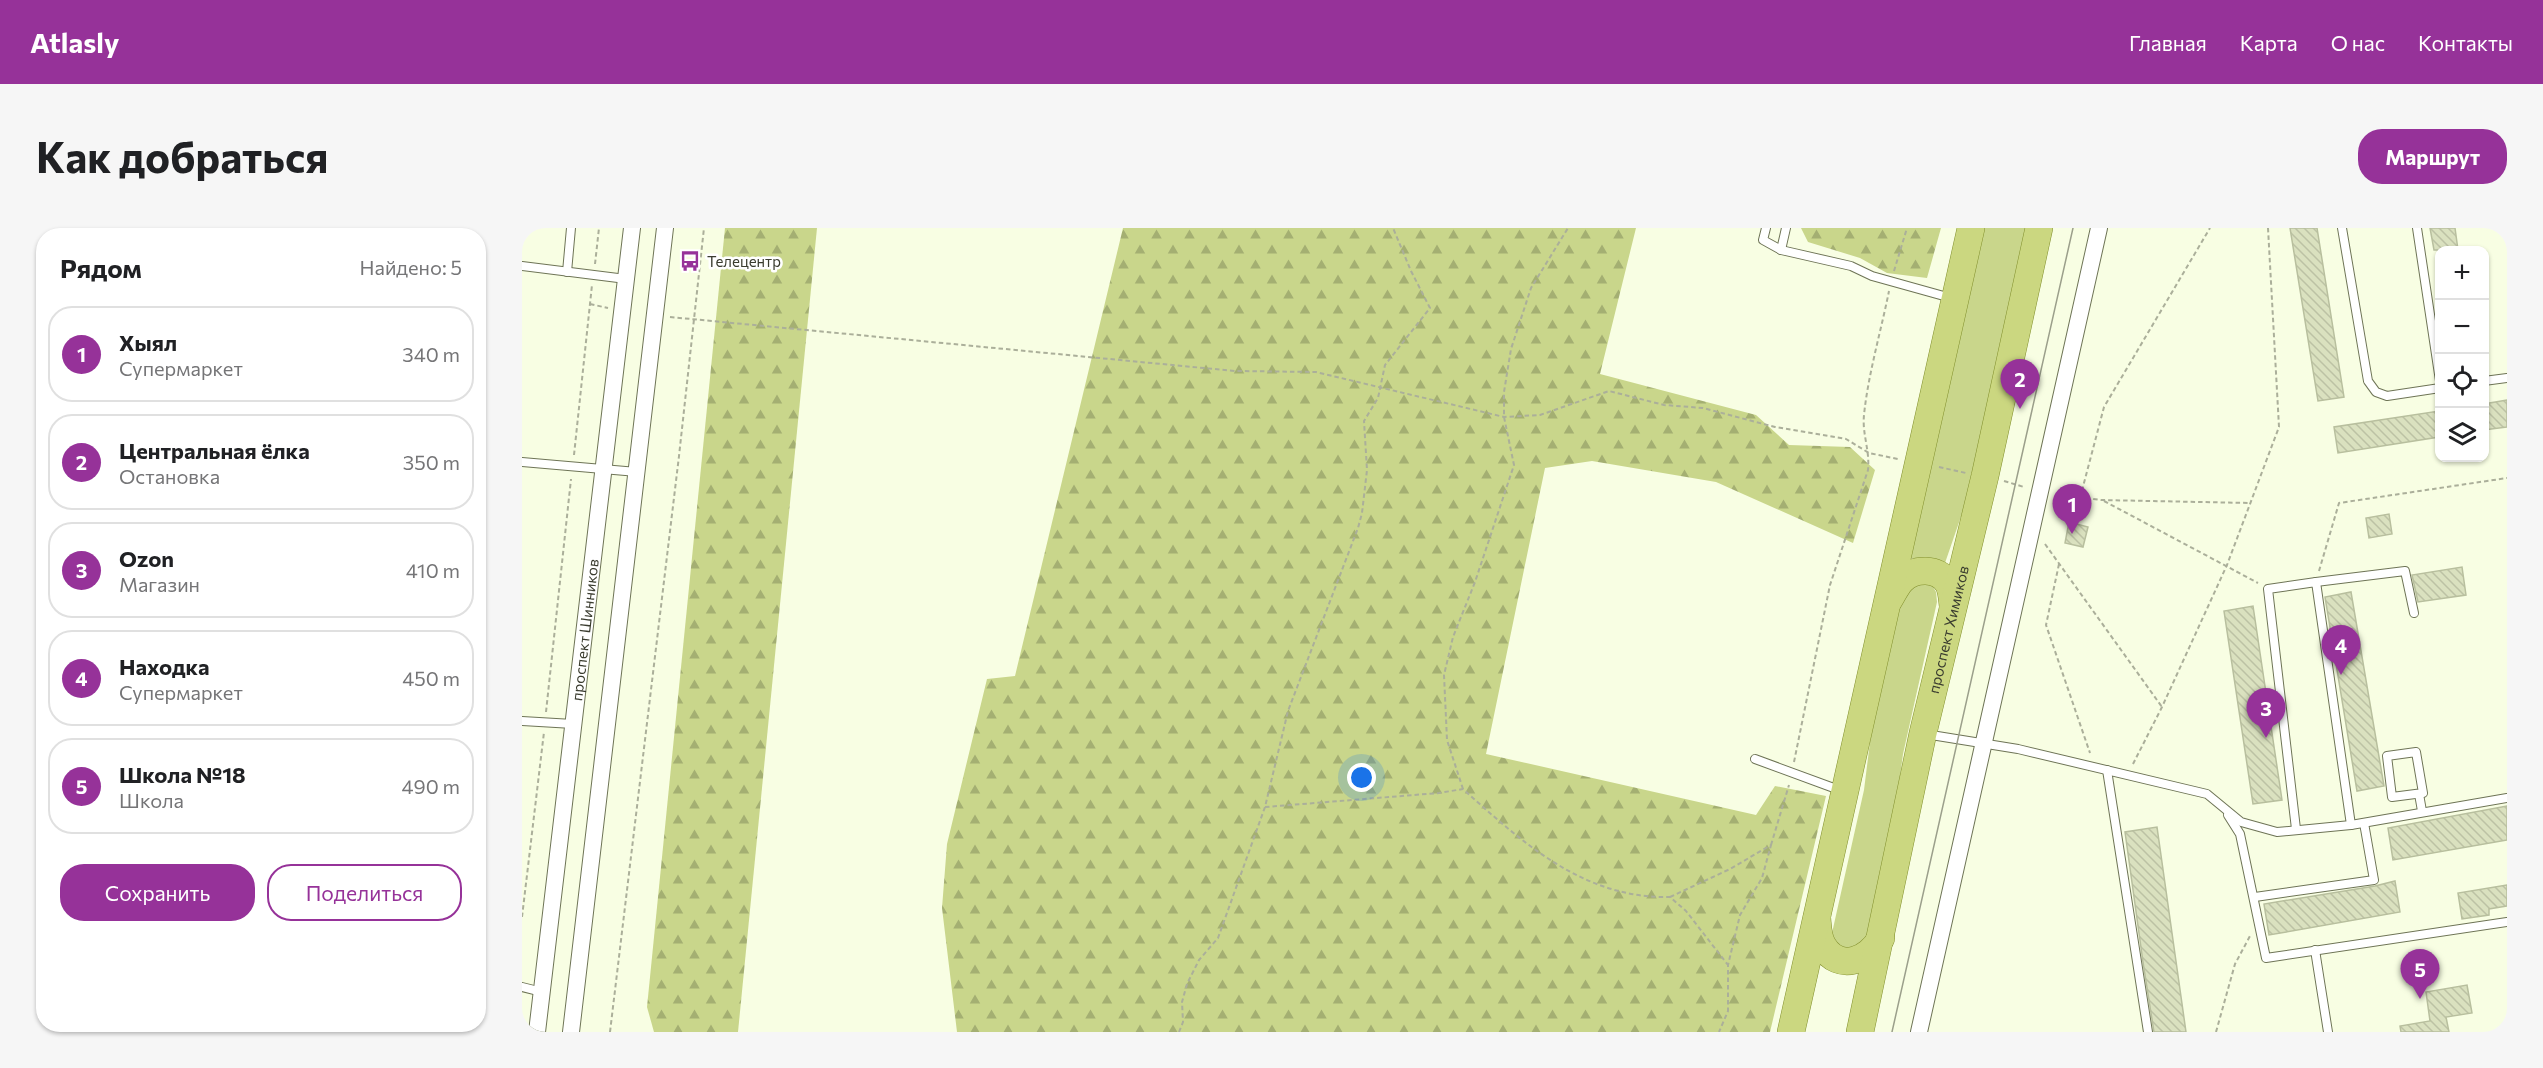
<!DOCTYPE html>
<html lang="ru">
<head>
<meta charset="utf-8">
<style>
	body { margin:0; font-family:Commissioner,sans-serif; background:#f6f6f6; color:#202124 }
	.controls { position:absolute; right:18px; top:18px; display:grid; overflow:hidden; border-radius:12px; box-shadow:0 2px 4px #0004 }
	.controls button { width:54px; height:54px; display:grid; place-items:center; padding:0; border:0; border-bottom:2px solid #e0e0e0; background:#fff; color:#202124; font:30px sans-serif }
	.you { position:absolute; left:840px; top:550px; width:21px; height:21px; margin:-15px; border:4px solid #fff; border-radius:50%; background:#1a73e8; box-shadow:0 0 0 9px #1a73e833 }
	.badge { display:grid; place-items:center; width:39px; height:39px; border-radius:50%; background:#963299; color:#fff; font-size:20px; font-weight:700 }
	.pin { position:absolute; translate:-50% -50px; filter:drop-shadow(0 2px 3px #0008) }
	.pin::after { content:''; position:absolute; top:32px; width:21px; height:18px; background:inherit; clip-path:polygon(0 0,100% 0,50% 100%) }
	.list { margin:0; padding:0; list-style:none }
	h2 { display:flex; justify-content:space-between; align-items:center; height:78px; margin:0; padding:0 24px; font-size:26px }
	h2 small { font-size:20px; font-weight:400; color:#757577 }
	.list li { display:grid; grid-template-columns:39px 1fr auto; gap:18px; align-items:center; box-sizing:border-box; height:96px; margin:0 12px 12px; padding:0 12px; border:2px solid #e0e0e0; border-radius:24px }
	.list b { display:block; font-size:22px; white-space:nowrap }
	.list p { margin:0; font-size:20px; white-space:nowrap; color:#757577 }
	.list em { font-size:20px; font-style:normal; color:#757577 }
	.actions { display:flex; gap:12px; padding:18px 24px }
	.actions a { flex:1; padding:14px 0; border:2px solid #963299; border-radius:24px; text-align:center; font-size:21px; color:#963299 }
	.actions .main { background:#963299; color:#fff }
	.icon { flex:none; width:33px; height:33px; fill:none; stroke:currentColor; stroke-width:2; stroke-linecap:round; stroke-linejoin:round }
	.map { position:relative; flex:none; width:1985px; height:804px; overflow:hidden; border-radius:24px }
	header { display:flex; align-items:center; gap:36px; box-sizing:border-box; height:84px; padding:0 30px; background:#963299; color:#fff }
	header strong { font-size:28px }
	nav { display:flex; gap:33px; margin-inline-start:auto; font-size:21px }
	.intro { display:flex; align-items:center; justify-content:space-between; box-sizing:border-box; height:144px; padding:0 36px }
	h1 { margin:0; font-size:42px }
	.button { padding:15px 27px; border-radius:24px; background:#963299; color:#fff; font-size:21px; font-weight:700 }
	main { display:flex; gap:36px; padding:0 36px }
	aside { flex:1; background:#fff; border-radius:24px; box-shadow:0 2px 4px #0004 }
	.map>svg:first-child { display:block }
	.grass { fill:#c9d68b }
	.forest { fill:url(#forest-firs) }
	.building { fill:url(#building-back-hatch); stroke:#b8bf9e; stroke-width:1.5 }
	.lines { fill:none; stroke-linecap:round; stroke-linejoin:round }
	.lane-casing { stroke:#6e7456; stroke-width:10 }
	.street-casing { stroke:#6e7456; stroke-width:18 }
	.primary-casing { stroke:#828f2d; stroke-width:28 }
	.path { stroke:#abaf9a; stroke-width:2; stroke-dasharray:4.5 3; stroke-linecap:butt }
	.lane { stroke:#fff; stroke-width:8 }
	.street { stroke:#fff; stroke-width:16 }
	.primary { stroke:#cbd780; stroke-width:27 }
	.tram { stroke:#9b9f8b; stroke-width:1.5 }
	.labels { text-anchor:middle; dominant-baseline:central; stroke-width:5; stroke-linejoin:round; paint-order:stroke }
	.poi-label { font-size:15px; fill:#3a3c2f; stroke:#fff; text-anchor:start }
	.street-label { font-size:15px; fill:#3a3c2f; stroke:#fff }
</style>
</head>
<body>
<header>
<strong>Atlasly</strong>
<nav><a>Главная</a><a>Карта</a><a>О нас</a><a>Контакты</a></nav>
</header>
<div class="intro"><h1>Как добраться</h1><a class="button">Маршрут</a></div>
<main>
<aside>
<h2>Рядом<small>Найдено: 5</small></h2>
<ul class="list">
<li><span class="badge">1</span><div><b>Хыял</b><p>Супермаркет</p></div><em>340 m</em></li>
<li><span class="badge">2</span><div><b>Центральная ёлка</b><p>Остановка</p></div><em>350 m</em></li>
<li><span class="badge">3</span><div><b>Ozon</b><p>Магазин</p></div><em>410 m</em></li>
<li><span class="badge">4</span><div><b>Находка</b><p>Супермаркет</p></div><em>450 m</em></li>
<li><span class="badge">5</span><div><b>Школа №18</b><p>Школа</p></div><em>490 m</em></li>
</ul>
<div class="actions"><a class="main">Сохранить</a><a>Поделиться</a></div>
</aside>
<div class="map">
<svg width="1985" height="804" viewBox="0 0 1985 804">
	<defs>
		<pattern id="forest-firs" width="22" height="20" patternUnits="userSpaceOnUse" patternTransform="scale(1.5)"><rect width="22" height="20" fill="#c9d68b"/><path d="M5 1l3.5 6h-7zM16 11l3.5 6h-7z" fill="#a4af72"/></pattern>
		<pattern id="building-back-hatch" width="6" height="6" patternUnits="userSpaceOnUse" patternTransform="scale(1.5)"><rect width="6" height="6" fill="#dae1bf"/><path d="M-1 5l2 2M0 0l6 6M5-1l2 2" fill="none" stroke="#bcc2a4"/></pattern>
	</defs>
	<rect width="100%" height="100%" fill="#f8fee3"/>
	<g class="grass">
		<polygon points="1462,0 1505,0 1444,274 1423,335 1410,330 1385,330"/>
		<polygon points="1390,353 1410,357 1414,364 1415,374 1381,526 1372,594 1346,708 1331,722 1315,717 1310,705 1342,562 1350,498 1379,366"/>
	</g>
	<g class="forest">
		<polygon points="203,0 295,0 216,804 132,804 125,779"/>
		<polygon points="601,0 1114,0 1078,146 1234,187 1267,217 1328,219 1353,242 1331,315 1194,254 1070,233 1023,240 964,526 1234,587 1253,558 1304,568 1248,804 435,804 420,680 425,616 465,451 493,448"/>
		<polygon points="1279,0 1419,0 1405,50 1365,45 1338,30 1286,14"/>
	</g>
	<g class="building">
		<polygon points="1768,0 1795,0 1822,169 1796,173"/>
		<polygon points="1908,0 1933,0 1936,22 1912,22"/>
		<polygon points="1985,172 1985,199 1962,202 1962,176"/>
		<polygon points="1917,183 1917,209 1816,225 1812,199"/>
		<polygon points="1867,286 1870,306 1847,310 1844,290"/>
		<polygon points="1547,294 1566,299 1561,319 1543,315"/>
		<polygon points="1940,339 1944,367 1896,374 1890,347"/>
		<polygon points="1829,364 1862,558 1835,563 1803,369"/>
		<polygon points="1731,378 1760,572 1731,576 1702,383"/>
		<polygon points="1985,578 1985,612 1871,632 1866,600"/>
		<polygon points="1635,599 1664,804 1632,804 1621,734 1603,604"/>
		<polygon points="1873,653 1878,684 1747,707 1742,676 1853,658"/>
		<polygon points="1985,657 1985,678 1967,681 1967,687 1940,691 1936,665"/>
		<polygon points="1945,757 1950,785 1924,789 1927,804 1879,804 1878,798 1908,793 1904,764"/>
	</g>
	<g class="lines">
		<g class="lane-casing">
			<g id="lane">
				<polyline points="1244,0 1241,12 1259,22 1329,38 1350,48 1429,70"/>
				<polyline points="1820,0 1846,153 1854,164 1865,168 1918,160"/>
				<polyline points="1895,0 1918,153"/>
				<polyline points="1259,22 1264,0"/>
				<polyline points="0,38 104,51"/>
				<polyline points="45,44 49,0"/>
				<polyline points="1962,153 1985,150"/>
				<polyline points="0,234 115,244"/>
				<polyline points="1794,354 1883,343 1892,385"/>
				<polyline points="0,493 51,496"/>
				<polyline points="1403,506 1496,521 1685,566 1719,594 1755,604 1829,597 1985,570"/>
				<polygon points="1894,524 1901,565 1870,569 1865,528"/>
				<polyline points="1233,531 1320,563"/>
				<polyline points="1585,542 1626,804"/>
				<polyline points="1897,566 1900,583"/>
				<polyline points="1706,587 1718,606 1744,730 1985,694"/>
				<polyline points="1774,601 1746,361 1794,354 1829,597"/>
				<polyline points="1733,669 1852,652 1842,595"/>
				<polyline points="1793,722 1806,804"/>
				<polyline points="0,759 20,764"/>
			</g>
		</g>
		<g class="street-casing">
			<g id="street">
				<path id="s1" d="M15,804L110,0"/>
				<polyline points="49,804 143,0"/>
				<polyline points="1397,804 1577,0"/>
			</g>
		</g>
		<g class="primary-casing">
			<g id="primary">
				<path d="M1367,372C1371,366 1374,358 1380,352C1392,340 1416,339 1426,355C1430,362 1430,371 1431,378"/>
				<path d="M1295,690C1296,700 1296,710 1301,718C1317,745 1347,732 1359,710"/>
				<polyline points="1269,804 1449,0"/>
				<path id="s2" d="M1338,804L1401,505L1463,248L1517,0"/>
			</g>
		</g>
		<g class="path">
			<polyline points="73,36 77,0"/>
			<polyline points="1372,43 1385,0"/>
			<polyline points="68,76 86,80"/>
			<polyline points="148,89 713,143 794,144 982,189 1018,187 1087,163 1142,177 1181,180 1253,199 1324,211 1347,225 1376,231"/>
			<polyline points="52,227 70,57"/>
			<polyline points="1417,239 1444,245"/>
			<polyline points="1482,253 1502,259"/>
			<polyline points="1534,266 1579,272 1728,275"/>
			<polyline points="1558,270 1582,179 1688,0"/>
			<polyline points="1582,273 1736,355"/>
			<polyline points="1523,316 1640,479"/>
			<polyline points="1537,336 1524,397 1568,525"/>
			<polyline points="1797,343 1817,275 1985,250"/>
			<polyline points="24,484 49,251"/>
			<path d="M1272,534L1308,357L1346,242C1348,222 1340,206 1342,187C1346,147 1359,103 1367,63"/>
			<polyline points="1611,536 1640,479 1705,337 1757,199 1746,0"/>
			<polyline points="941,561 925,512 922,447 931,409 953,354 992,237 982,189 982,164 989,121 1009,60 1046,0"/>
			<path d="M743,579L917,565L941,561C1001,615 1062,671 1148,669L1164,683L1206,737"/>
			<polyline points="1249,617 1267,557"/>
			<polyline points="1148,669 1208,641 1249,617 1240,650 1218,687 1206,737 1206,783 1197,804"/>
			<polyline points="0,689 22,504"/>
			<polyline points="88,804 157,228 182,0"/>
			<polyline points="657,804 661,794 660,774 665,756 677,732 696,710 743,579 766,483 836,300 840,285 845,242 842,193 856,170 863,137 908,80 889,43 871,0"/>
			<polyline points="1694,804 1713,736 1728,708"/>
		</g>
		<use href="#lane" class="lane"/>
		<use href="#street" class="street"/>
		<use href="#primary" class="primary"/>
		<polyline class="tram" points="1370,804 1551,0"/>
	</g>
	<defs>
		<g id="bus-bare" transform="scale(1.62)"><path d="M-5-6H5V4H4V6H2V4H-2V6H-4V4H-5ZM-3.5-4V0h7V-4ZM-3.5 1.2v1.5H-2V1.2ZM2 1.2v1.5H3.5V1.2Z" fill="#963299" stroke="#fff" stroke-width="2.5" paint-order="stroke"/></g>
	</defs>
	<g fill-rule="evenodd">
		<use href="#bus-bare" x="168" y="33"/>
	</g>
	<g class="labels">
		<g class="poi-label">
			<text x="185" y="33">Телецентр</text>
		</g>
		<g class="street-label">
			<text stroke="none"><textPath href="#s1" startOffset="405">проспект Шинников</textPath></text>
			<text stroke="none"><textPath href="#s2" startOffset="412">проспект Химиков</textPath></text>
		</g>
	</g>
</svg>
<div class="controls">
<button>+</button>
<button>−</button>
<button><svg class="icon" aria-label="locate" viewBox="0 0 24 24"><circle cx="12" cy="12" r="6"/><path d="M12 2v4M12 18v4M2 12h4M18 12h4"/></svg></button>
<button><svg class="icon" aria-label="layers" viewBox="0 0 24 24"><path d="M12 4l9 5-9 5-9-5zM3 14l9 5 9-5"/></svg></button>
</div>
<div class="you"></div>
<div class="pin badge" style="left:1550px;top:306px">1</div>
<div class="pin badge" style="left:1498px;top:181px">2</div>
<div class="pin badge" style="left:1744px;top:510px">3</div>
<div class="pin badge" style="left:1819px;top:447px">4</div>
<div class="pin badge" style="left:1898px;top:771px">5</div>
</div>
</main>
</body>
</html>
